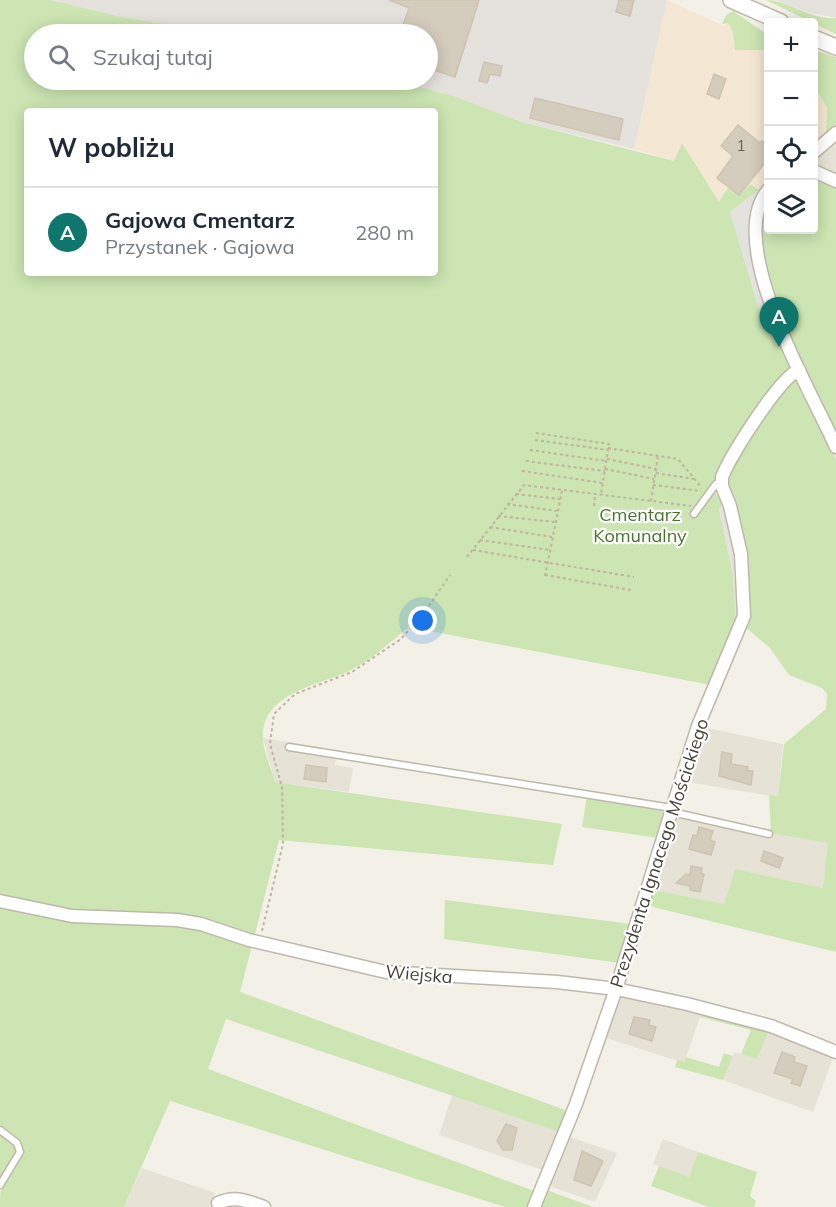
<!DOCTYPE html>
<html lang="pl">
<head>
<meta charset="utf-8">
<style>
	body { margin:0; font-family:Mulish,sans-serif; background:#f6f6f7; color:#1f2937 }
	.controls { position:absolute; right:18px; top:18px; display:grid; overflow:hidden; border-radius:6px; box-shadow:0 3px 15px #0003 }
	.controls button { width:54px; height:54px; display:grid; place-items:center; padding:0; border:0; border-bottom:2px solid #e0e1e3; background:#fff; color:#1f2937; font:30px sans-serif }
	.you { position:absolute; left:423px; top:621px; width:21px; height:21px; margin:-15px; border:4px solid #fff; border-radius:50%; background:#1a73e8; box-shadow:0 0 0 9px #1a73e833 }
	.badge { display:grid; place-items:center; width:39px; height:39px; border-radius:50%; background:#0f766e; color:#fff; font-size:20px; font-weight:700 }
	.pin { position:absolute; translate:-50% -50px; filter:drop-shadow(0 2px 3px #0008) }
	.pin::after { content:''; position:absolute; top:32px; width:21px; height:18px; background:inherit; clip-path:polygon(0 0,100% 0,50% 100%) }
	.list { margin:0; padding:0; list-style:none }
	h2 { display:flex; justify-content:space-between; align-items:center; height:78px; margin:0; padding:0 24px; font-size:26px }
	h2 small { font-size:20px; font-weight:400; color:#747a83 }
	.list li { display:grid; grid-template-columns:39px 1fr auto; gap:18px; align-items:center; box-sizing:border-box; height:90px; padding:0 24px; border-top:2px solid #e0e1e3 }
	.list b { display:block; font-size:22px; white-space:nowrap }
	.list p { margin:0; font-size:20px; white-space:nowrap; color:#747a83 }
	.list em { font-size:20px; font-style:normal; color:#747a83 }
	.icon { flex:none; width:33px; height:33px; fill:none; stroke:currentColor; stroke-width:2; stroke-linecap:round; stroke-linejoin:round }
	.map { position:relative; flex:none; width:836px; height:1207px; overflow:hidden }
	.search { position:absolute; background:#fff; box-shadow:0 3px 15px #0003; left:24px; top:24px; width:414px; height:66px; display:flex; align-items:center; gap:15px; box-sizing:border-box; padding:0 21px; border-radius:33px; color:#747a83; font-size:22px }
	.panel { position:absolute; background:#fff; box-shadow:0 3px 15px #0003; left:24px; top:108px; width:414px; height:168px; border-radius:6px }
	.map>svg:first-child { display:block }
	.residential { fill:#e6e2d5 }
	.commercial { fill:#f4e7d3 }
	.industrial { fill:#e5e1dc }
	.green { fill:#cce5b2; fill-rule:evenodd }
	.parking { fill:#e4e2df }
	.building { fill:#d4ccbd; stroke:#cec4b1; stroke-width:1.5 }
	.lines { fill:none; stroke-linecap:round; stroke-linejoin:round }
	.service-casing { stroke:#beb8aa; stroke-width:9 }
	.minor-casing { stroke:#beb8aa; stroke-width:15 }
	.tertiary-casing { stroke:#beb8aa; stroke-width:18 }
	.path { stroke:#bfb49c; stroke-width:2; stroke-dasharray:3 3; stroke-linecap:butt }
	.service { stroke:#fff; stroke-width:6 }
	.minor { stroke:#fff; stroke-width:12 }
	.tertiary { stroke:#fff; stroke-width:15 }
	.labels { text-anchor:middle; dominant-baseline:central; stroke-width:4.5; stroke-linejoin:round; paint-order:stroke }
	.number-label { font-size:15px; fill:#6a6358 }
	.park-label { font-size:18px; fill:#45752c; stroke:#fff }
	.street-label { font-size:18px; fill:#464036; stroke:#fff }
</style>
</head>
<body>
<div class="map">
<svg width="836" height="1207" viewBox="0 0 836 1207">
	<rect width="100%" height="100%" fill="#f3f0e7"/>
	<g class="residential">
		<polygon points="836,140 836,174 814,165 814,159"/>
		<polygon points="698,726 783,744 778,797 681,781"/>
		<polygon points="263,738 337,750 335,765 353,768 349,792 275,782"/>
		<polygon points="673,815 829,843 823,888 735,869 724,904 649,889"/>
		<polygon points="616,989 703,1008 684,1063 600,1036"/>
		<polygon points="771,1026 835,1052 813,1112 723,1080 735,1052 757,1059"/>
		<polygon points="452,1095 559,1132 542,1170 439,1135"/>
		<polygon points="567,1136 617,1153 595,1202 552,1187 547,1179"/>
		<polygon points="663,1139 698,1152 689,1177 653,1164"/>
		<polygon points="142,1168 215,1193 210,1207 124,1207"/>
	</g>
	<g class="commercial">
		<polygon points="667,0 724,26 727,22 733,32 768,50 768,182 759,190 750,184 739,195 719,202 682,144 675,161 634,149"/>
		<polygon points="814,85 827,108 826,133 814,144"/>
	</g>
	<g class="industrial">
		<polygon points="50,0 667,0 634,149 522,122 454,96 395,80 428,80 428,34 227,34 122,17"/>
		<polygon points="776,0 836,0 836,18 808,12"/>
	</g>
	<g class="green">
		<path d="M0,0H50L122,17L227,34H34V80H394L454,96L522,122L674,161L682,143L719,202L728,188L739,195L750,184L759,190L730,212L760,312L767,309L790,368L710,486L724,503L719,509L733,575L736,623L711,685L409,627C391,641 374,658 353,669C323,685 262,691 263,737C263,751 271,768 275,782L562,824L553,865L279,840L240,992L568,1111L559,1132L226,1019L208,1069L534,1191L531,1207H505L170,1101L124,1207H0C0,1201 0,1193 1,1188C17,1158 40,1150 0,1126ZM27,111H435V273H27Z"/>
		<path d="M766,0C789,0 812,21 836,18V34Z"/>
		<polygon points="733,11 768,35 768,50 735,50 733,32 728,23 722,24 726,15"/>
		<polygon points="814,50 836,57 836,125 826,133 827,108 814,85"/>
		<path d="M814,175L836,184V434C808,375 741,263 768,200V230H814Z"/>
		<polygon points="796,374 836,459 836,952 645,905 649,889 724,904 735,869 823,888 828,843 771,833 769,795 778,796 784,744 826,709 827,694 822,688 789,675 770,648 744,626 727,484 727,478 752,431"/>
		<polygon points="587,796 666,812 659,838 582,827"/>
		<polygon points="445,900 631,924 621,963 444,939"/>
		<polygon points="702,1011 770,1028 757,1059 741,1054 751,1030 700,1017"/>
		<polygon points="724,1053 733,1056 723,1080 675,1067 677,1060 684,1062 686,1057 719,1067"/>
		<path d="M0,1132C26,1153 15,1158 0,1182Z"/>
		<polygon points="698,1152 757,1172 750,1196 756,1201 754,1207 709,1207 651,1186 659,1166 689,1177"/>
		<polygon points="544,1189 593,1207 537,1207"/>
	</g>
	<g class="parking">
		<polygon points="764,186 750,220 752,254 767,309 760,312 730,212"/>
		<polygon points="724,503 738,554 741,605 736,623 733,575 719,508"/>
	</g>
	<g class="building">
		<polygon points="389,0 479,0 455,77 428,68 428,34 400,34 409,8"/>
		<polygon points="619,0 634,0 630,16 616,12"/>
		<polygon points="484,62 502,66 500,76 490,74 487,83 479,81"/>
		<polygon points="714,74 726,79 719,99 707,94"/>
		<polygon points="535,98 623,119 619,140 530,118"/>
		<polygon points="738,125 760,143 762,141 768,146 768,159 739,195 717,178 733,156 721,146"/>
		<polygon points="722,752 732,754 731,764 748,767 747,770 753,771 751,785 719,776"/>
		<polygon points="306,765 327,768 326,782 304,779"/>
		<polygon points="699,827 713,831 710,840 715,842 711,855 689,849 693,835 697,836"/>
		<polygon points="764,851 783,858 779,868 761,861"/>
		<polygon points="691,866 702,868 701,873 704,874 700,892 690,890 690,886 676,883 686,874 690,875"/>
		<polygon points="634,1017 650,1020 649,1025 656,1027 652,1041 629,1034"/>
		<polygon points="782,1052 795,1057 794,1062 807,1066 800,1086 791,1083 793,1079 774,1073"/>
		<polygon points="506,1124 517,1128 512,1150 503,1150 497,1141"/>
		<polygon points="582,1151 603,1161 591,1186 574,1180"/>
	</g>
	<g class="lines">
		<g class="service-casing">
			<g id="service">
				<polyline points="694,514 716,484 721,482"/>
				<polyline points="289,747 672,808"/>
				<polyline points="672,812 769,834"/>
				<polyline points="0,1130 17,1143 20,1152 0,1185"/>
			</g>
		</g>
		<g class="minor-casing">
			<g id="minor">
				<polyline points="814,152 836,133"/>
				<polyline points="814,171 836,181"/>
				<path d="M768,190C723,244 812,392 836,447"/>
				<polyline points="0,901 72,916 177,920 201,924 249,940 386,972 557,982 616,989 687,1004 771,1026 836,1052"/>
				<path d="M218,1203C235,1195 247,1201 264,1207"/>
				<path d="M534,1207L576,1104L616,989L698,726L744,616L741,554L730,506L722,486V477C731,455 779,378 799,370"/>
			</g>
		</g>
		<g class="tertiary-casing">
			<g id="tertiary">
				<polyline points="731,0 781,22"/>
				<polyline points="814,38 836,47"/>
			</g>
		</g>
		<g class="path">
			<polyline points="536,433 609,444 601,494"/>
			<polyline points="535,440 608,450"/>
			<polyline points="608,448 678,459 702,488"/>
			<polyline points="530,450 606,461"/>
			<polyline points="607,459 656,469"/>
			<polyline points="526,461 605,471"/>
			<polyline points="605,469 654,479"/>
			<polyline points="522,471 603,483"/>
			<polyline points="656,473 694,479"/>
			<polyline points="653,485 701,491"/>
			<polyline points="516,494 560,499"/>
			<polyline points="651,501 658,456"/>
			<polyline points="507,504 557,511"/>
			<polyline points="594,506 595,494"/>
			<polyline points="498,516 555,522"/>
			<polyline points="490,527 552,537"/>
			<polyline points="480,540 550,550"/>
			<polyline points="473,550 634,577"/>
			<polyline points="467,557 524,485 691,506"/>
			<polyline points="545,575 631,590"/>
			<polyline points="545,576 562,491"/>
			<polyline points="262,931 283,844 282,787 270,744 274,714 295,694 352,672 401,639 426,610 450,575"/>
		</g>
		<use href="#service" class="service"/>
		<use href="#minor" class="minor"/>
		<use href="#tertiary" class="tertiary"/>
	</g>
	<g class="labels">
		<g class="number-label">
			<text x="741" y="145">1</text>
		</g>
		<g class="park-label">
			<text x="640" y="514">Cmentarz<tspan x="640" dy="21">Komunalny</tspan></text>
		</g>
		<g class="street-label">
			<text transform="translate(659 853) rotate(-72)">Prezydenta Ignacego Mościckiego</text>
			<text transform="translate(419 974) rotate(5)">Wiejska</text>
		</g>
	</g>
</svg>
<div class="controls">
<button>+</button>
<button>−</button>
<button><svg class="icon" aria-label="locate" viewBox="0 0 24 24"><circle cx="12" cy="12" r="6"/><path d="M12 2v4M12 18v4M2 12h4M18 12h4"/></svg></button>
<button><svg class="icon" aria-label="layers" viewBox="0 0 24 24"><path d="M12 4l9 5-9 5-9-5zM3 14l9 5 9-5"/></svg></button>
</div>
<div class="you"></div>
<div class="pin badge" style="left:779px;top:347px">A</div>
<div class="search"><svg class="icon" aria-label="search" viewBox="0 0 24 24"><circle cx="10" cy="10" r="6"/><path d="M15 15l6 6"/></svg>Szukaj tutaj</div>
<section class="panel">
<h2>W pobliżu<small></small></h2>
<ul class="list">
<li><span class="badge">A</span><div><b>Gajowa Cmentarz</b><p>Przystanek · Gajowa</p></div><em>280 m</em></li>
</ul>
</section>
</div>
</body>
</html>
